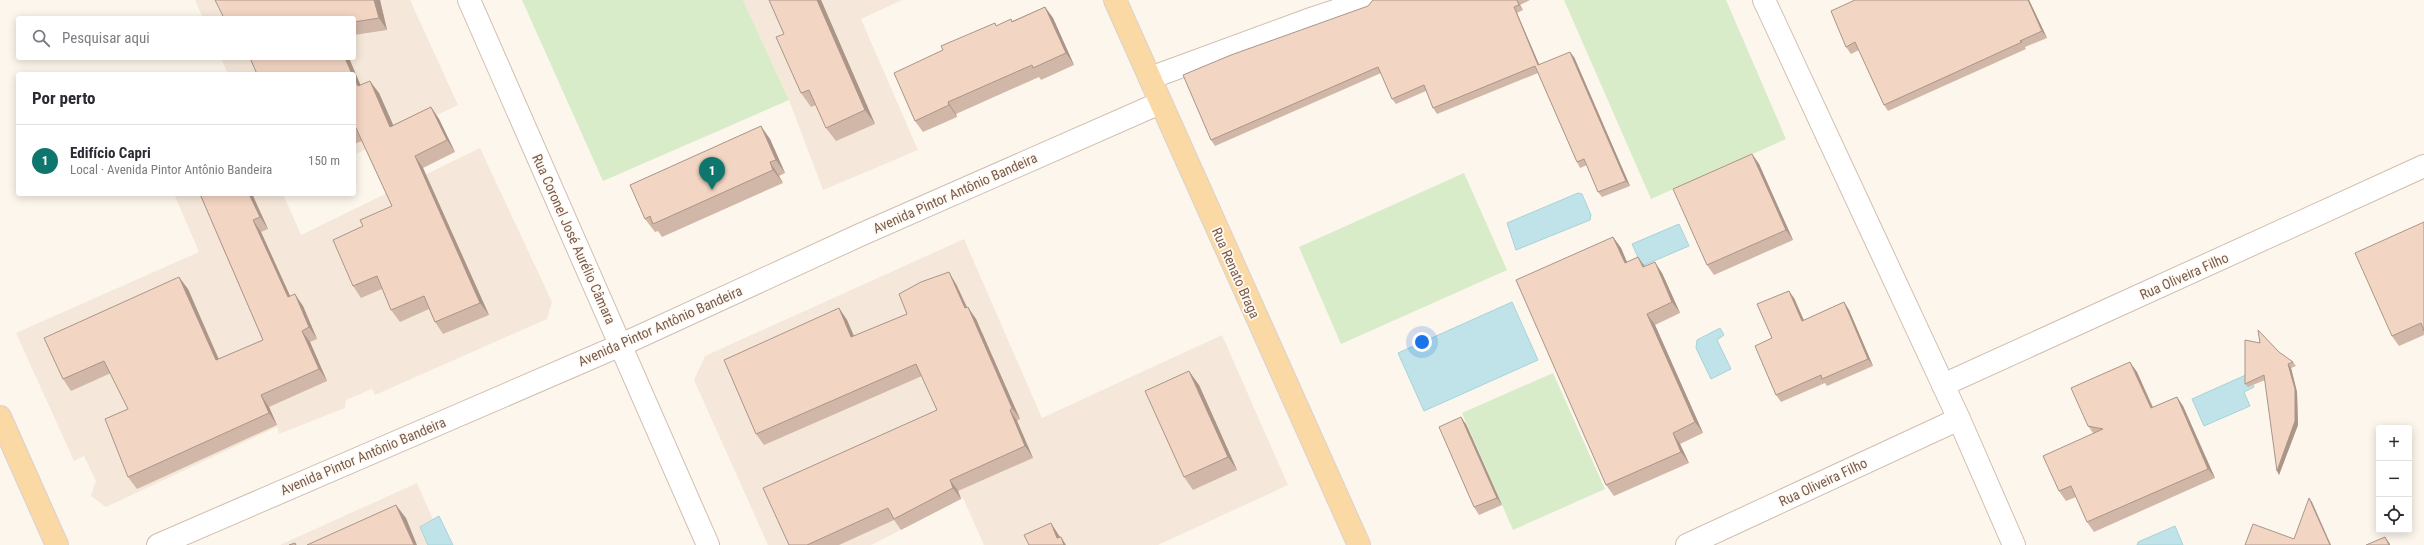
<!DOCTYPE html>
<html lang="pt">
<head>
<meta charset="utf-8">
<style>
	body { margin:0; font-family:"Roboto Condensed",sans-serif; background:#f7f7f7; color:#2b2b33 }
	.controls { position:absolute; right:12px; bottom:12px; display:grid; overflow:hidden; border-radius:4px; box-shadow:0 2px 10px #0003 }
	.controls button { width:36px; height:36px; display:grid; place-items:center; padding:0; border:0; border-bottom:1px solid #e1e1e2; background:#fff; color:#2b2b33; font:20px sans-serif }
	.you { position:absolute; left:1422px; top:342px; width:14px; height:14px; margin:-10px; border:3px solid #fff; border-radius:50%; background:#1a73e8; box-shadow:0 0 0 6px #1a73e833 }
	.badge { display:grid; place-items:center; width:26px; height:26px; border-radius:50%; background:#0f766e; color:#fff; font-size:13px; font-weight:700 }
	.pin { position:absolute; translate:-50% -33px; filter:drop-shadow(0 1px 2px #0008) }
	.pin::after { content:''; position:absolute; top:21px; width:14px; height:12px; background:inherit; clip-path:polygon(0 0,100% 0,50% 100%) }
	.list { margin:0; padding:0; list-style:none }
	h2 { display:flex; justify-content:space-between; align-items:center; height:52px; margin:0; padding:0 16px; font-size:17px }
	h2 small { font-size:13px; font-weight:400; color:#7c7c81 }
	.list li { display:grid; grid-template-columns:26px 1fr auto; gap:12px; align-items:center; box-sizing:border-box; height:72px; padding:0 16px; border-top:1px solid #e1e1e2 }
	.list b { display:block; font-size:15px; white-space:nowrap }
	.list p { margin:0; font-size:13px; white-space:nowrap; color:#7c7c81 }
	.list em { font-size:13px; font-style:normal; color:#7c7c81 }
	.icon { flex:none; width:22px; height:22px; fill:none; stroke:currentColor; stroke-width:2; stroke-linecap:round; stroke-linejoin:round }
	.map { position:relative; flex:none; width:2424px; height:545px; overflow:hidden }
	.search { position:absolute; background:#fff; box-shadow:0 2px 10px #0003; left:16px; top:16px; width:340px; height:44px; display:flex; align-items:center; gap:10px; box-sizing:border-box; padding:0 14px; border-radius:4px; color:#7c7c81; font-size:15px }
	.panel { position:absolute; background:#fff; box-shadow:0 2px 10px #0003; left:16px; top:72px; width:340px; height:124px; border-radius:4px }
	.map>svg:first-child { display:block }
	.residential { fill:#f5e8da }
	.green { fill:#d8ecc9 }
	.water { fill:#bfe3e8; stroke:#a5d3da }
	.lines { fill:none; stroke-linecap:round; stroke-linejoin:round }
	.minor-casing { stroke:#d1beb0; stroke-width:24 }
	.major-casing { stroke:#dad1cd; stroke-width:24 }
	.minor { stroke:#fff; stroke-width:22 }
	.major { stroke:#fbd9a5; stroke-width:22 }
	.wall { fill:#d1b7a8 }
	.shaded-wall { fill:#aa9588 }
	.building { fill:#f3d5c3; stroke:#aa9588 }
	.labels { text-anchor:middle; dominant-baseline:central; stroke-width:3.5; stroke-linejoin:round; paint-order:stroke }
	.street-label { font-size:14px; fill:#7a5c4d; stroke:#fffaf3 }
</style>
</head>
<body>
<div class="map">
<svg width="2424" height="545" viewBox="0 0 2424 545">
	<rect width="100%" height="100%" fill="#fdf6ec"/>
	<g class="residential">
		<polygon points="195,0 410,0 458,105 354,155 354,74 228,74 221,58 354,58 354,18 203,18"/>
		<polygon points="743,0 902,0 861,19 918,150 823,190 789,100"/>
		<polygon points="480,148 552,302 547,319 375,395 372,389 346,400 345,408 279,434 277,427 106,507 91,496 96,481 84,456 74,461 16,333 199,252 174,194 283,194 301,235"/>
		<polygon points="964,239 1042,418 1222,335 1288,485 1158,545 984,545 963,498 871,545 768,545 694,380 705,356"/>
		<polygon points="417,483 444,545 280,545"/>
	</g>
	<g class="green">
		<polygon points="522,0 743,0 789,100 603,181"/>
		<polygon points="1564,0 1726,0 1786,139 1651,199"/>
		<polygon points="1464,173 1507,270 1341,344 1299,247"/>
		<polygon points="1553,373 1605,489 1513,530 1462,413"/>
	</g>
	<g class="water">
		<polygon points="1578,193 1582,194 1591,215 1590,220 1516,250 1507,223"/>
		<polygon points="1679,224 1689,246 1642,266 1632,244"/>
		<polygon points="1512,302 1538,360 1424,411 1398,353"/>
		<polygon points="1720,328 1724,335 1717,340 1731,369 1711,379 1696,348 1697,340"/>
		<polygon points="2248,374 2254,387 2244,392 2250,406 2204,426 2192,399"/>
		<polygon points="439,516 453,545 428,545 420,527"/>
		<polygon points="2175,526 2183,545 2137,545 2138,542"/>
	</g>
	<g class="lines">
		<g class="minor-casing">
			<g id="minor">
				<polyline points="469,0 708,545"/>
				<polyline points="1764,0 1959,419 2014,545"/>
				<polyline points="1150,78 1308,20 1368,0"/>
				<polyline points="1943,385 2424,166"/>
				<polyline points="158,545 621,345 860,235 1160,103"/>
				<polyline points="1687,545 1959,419"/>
			</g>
		</g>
		<g class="major-casing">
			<g id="major">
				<polyline points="1115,0 1359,545"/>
				<polyline points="0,417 57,545"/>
			</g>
		</g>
		<use href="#minor" class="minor"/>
		<use href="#major" class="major"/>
	</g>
	<g class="wall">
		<polygon points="215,0 380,0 387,30 354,35 354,18"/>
		<polygon points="769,0 821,0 875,124 836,141 826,128 816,105 811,107 801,93 784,34"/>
		<polygon points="1373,0 1530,0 1520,5 1523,10 1517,13 1539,65 1574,57 1630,186 1602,197 1598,192 1587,165 1580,168 1577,162 1538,73 1437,114 1433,108 1426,91 1396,104 1392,99 1381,73 1215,146 1211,140 1368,6"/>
		<polygon points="1855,0 2029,0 2047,38 2025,47 2026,49 1888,111 1884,105 1859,50 1851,54 1846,47"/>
		<polygon points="1045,7 1053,18 1074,65 1041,80 1039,77 956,114 957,117 923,132 915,121 997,26 1012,21"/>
		<polygon points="250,58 349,58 360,85 379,93 393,125 431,107 439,119 455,152 423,168 489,315 443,334 435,322 429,309 400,322 391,310 382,289 361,298 353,286 363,226 392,206 362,141 354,144 354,74"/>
		<polygon points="770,139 785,173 779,176 783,183 662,237 658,231 655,232 645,219"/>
		<polygon points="1752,154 1759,164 1793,240 1714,275 1707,265"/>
		<polygon points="199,194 252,194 253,196 268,229 261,232 290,296 303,306 317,339 310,342 327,381 269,407 277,425 137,489 128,477 128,409 111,373 71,391 63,379 188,289 219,359 263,340 201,197"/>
		<polygon points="2424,222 2424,335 2399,346 2392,336"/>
		<polygon points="1613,237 1621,248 1627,262 1645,266 1662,273 1680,313 1655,325 1703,433 1680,444 1689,463 1614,496 1606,485"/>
		<polygon points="956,284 967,308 976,319 1020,419 1017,421 1033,458 958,491 961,499 901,530 894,520 839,545 789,545 937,410 922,376 764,445 756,434 839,308 847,320 854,336 907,314"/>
		<polygon points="1794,298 1804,320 1844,302 1849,310 1873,366 1827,386 1825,383 1781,402 1776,395 1772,338"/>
		<polygon points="2293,362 2296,366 2291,368 2297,392 2298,425 2279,475 2265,380 2248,387 2245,384"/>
		<polygon points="2137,372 2153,407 2177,397 2183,406 2215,478 2094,532 2087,522 2076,497 2066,501 2059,491 2093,433 2088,426"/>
		<polygon points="1199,385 1237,470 1193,490 1184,477"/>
		<polygon points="1466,424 1502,505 1479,515 1474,507"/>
	</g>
	<g class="shaded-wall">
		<polygon points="374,0 380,0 387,30 379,18"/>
		<polygon points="817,0 821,0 875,124 865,110"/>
		<polygon points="1517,0 1523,10 1519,5"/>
		<polygon points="2028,0 2029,0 2047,38 2042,31"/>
		<polygon points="1045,7 1053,18 1074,65 1066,53"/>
		<polygon points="1514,7 1517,13 1542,71 1538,65"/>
		<polygon points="1570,52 1574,57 1630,186 1626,181"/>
		<polygon points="345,58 349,58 366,98 358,86 354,78 354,74 352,74"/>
		<polygon points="370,81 379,93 399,138 390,127"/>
		<polygon points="948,102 956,114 957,117 949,105"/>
		<polygon points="431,107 439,119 455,152 447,140"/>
		<polygon points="761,126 770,139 785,173 776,160"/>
		<polygon points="1752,154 1759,164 1793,240 1786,230"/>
		<polygon points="415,156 423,168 489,315 480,303"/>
		<polygon points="770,162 779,176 783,183 773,170"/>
		<polygon points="249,194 252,194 253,196 268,229 260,217"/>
		<polygon points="253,220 261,232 296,309 288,297"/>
		<polygon points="1613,237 1621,248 1632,274 1625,263"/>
		<polygon points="1638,257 1646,268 1643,267"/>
		<polygon points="1655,262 1662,273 1680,313 1672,302"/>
		<polygon points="949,272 956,284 973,320 965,308"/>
		<polygon points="179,277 188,289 224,372 216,360"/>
		<polygon points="1789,291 1794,298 1807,328 1802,321"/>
		<polygon points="295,294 303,306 317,339 309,327"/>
		<polygon points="1844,302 1849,310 1873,366 1868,359"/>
		<polygon points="968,307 976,319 1020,419 1012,408"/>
		<polygon points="839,308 847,320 859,348 851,337"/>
		<polygon points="1647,314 1655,325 1703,433 1695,422"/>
		<polygon points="302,331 310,342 327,381 319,369"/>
		<polygon points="2130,362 2137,372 2157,418 2151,408"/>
		<polygon points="2288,364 2291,368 2297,392 2298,425 2279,475 2277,471"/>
		<polygon points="1189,371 1199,385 1237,470 1228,457"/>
		<polygon points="261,395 269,407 277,425 269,413"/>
		<polygon points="2177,397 2183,406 2215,478 2208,469"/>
		<polygon points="1010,410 1017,421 1033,458 1025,446"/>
		<polygon points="1461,417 1466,424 1502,505 1497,498"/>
		<polygon points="1673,433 1680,444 1689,463 1681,452"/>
		<polygon points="950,480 958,491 961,499 953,488"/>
		<polygon points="2309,498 2312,502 2331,545 2330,545"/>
		<polygon points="396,505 406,518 417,545 414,545"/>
		<polygon points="1051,523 1060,537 1057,538"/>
		<polygon points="1061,537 1066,545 1064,545"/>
		<polygon points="2385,537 2390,544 2390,545 2389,545"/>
	</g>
	<g class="building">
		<polygon points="215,0 374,0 379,18 354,22 354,18 224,18"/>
		<polygon points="769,0 817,0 865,110 826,128 809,90 801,93 776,37 784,34"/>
		<polygon points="1373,0 1517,0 1519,5 1514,7 1538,65 1570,52 1626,181 1598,192 1584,159 1577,162 1535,66 1433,108 1424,85 1392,99 1378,67 1211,140 1183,75 1231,55 1368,6"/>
		<polygon points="1855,0 2028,0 2042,31 2020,41 2022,42 1884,105 1855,42 1846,47 1831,11"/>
		<polygon points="1045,7 1066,53 1033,68 1032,65 948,102 949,105 915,121 894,73 943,50 941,46 995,23 996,26 1011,19 1012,22"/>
		<polygon points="250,58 345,58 352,74 257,74"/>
		<polygon points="354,78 358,86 370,81 390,127 431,107 447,140 415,156 480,303 435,322 424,296 391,310 377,276 353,286 333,240 363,226 360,220 392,206 356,128 354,128"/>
		<polygon points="761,126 776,160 770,162 773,170 653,224 650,216 645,219 630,185"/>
		<polygon points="1752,154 1786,230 1707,265 1673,189"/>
		<polygon points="200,194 249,194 260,217 253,220 288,297 295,294 309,327 302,331 319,369 261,395 269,413 128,477 105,419 128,409 104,361 63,379 44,338 179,277 216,360 263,340"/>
		<polygon points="2424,222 2424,331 2421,323 2392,336 2355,253"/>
		<polygon points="1613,237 1625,263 1638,257 1643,267 1655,262 1672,302 1647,314 1695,422 1673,433 1681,452 1606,485 1516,280"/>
		<polygon points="949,272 965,308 968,307 1012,408 1010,410 1025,446 950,480 953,488 894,519 888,508 807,545 789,545 763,488 937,410 916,364 756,434 724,360 839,308 851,337 907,314 899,294 921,282"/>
		<polygon points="1789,291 1802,321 1844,302 1868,359 1822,379 1821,375 1776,395 1755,346 1772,338 1757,304"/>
		<polygon points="2258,330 2279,352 2293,362 2288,364 2295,389 2295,421 2277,471 2264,375 2245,384 2245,340 2260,343"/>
		<polygon points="2130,362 2151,408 2177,397 2208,469 2087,522 2071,486 2059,491 2043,456 2103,429 2088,426 2071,388"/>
		<polygon points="1189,371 1228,457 1184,477 1145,391"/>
		<polygon points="1461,417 1497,498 1474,507 1439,427"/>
		<polygon points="2309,498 2330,545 2245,545 2253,524 2294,539"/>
		<polygon points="396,505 414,545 307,545"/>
		<polygon points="1051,523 1057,538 1061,537 1064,545 1029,545 1024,535"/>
		<polygon points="2385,537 2389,545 2366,545"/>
		<polygon points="295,543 296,545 289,545"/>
	</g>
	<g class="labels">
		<g class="street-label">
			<text transform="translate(955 193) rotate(-24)">Avenida Pintor Antônio Bandeira</text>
			<text transform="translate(574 239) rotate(66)">Rua Coronel José Aurélio Câmara</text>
			<text transform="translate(1236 273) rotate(66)">Rua Renato Braga</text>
			<text transform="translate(2184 276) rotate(-24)">Rua Oliveira Filho</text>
			<text transform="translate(660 326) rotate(-24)">Avenida Pintor Antônio Bandeira</text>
			<text transform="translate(363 456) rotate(-23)">Avenida Pintor Antônio Bandeira</text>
			<text transform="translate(1823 482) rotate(-25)">Rua Oliveira Filho</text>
		</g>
	</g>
</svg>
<div class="controls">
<button>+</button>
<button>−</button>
<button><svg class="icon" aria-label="locate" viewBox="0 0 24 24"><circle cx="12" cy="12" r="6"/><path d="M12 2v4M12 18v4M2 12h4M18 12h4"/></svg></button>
</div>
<div class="you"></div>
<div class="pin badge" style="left:712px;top:190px">1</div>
<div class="search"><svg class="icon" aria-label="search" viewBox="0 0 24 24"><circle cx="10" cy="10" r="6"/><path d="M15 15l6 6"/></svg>Pesquisar aqui</div>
<section class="panel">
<h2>Por perto<small></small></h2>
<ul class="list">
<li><span class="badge">1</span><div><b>Edifício Capri</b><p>Local · Avenida Pintor Antônio Bandeira</p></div><em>150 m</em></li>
</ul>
</section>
</div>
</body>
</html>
